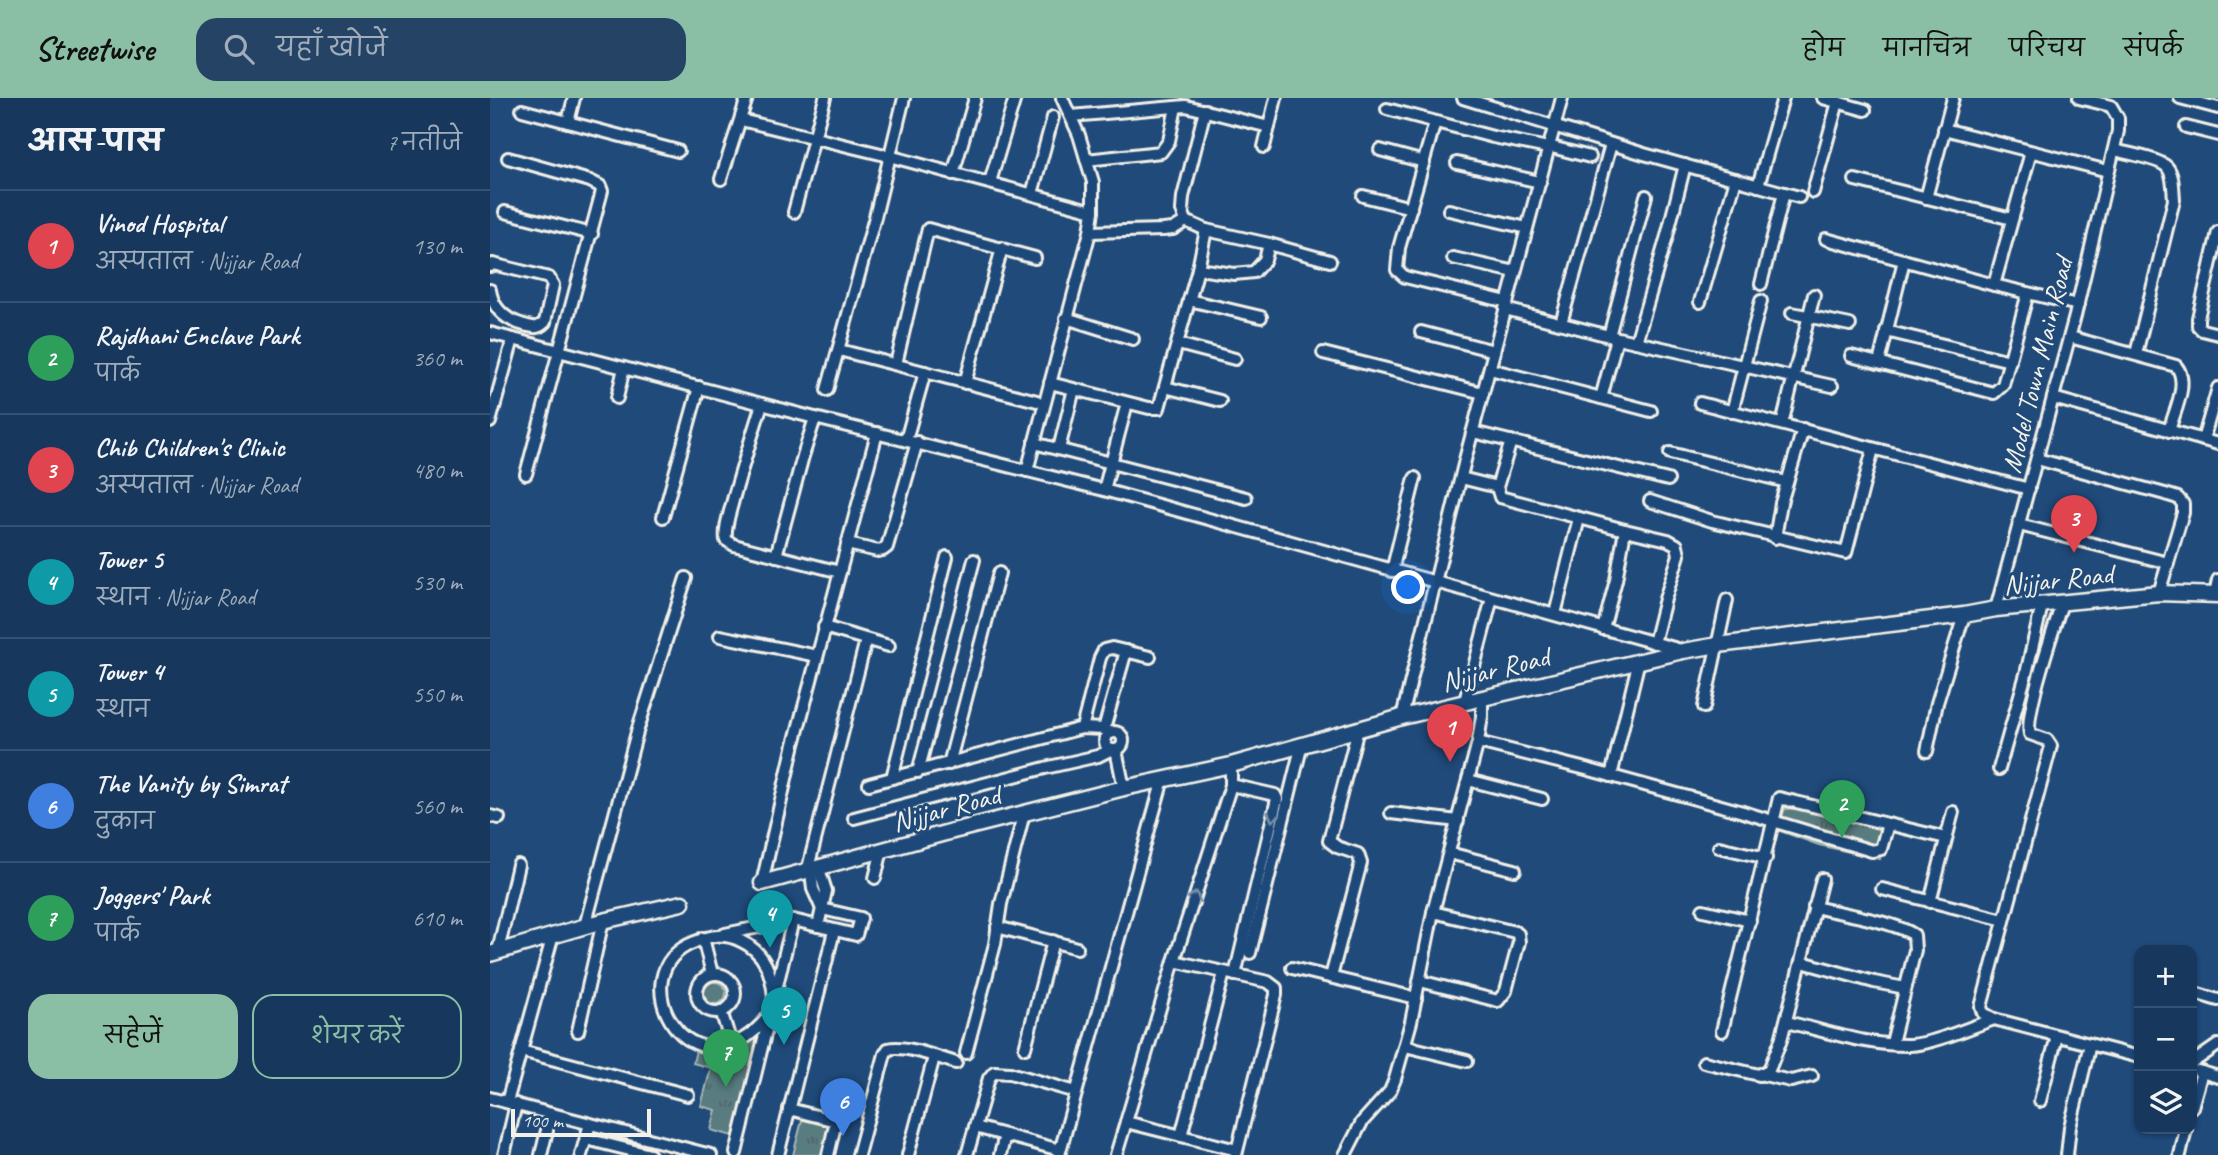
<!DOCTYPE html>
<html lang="hi">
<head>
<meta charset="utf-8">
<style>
	body { margin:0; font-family:Caveat,"Playpen Sans Deva",sans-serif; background:#244365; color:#f1f3f6 }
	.controls { position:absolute; right:21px; bottom:21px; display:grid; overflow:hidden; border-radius:14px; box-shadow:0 2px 5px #0004 }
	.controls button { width:63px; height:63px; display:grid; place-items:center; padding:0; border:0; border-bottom:2px solid #365272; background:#17385c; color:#f1f3f6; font:35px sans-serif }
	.scale { position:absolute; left:21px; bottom:18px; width:140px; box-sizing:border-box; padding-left:7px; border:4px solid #f4f1e8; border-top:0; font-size:19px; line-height:24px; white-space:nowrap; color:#f4f1e8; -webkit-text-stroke:5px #1f4a7a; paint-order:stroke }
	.you { position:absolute; left:919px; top:490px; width:24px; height:24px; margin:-18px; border:5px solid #fff; border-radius:50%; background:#1a73e8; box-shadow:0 0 0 10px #1a73e833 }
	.badge { display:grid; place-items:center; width:46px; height:46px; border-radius:50%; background:#8abfa5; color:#fff; font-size:23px; font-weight:700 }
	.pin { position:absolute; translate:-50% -58px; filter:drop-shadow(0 2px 4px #0008) }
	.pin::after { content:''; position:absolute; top:37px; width:24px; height:21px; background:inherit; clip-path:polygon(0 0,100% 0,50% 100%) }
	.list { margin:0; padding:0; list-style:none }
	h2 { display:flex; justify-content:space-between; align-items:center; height:91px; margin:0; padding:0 28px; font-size:30px }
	h2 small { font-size:23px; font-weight:400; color:#9eacbb }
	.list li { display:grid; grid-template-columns:46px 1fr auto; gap:21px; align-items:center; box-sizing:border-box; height:112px; padding:0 28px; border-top:2px solid #365272 }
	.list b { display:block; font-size:26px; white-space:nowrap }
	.list p { margin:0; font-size:23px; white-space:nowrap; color:#9eacbb }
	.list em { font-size:23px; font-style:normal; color:#9eacbb }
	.actions { display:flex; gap:14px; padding:21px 28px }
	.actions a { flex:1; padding:16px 0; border:2px solid #8abfa5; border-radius:21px; text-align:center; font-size:24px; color:#8abfa5 }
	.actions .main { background:#8abfa5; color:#111 }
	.icon { flex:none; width:38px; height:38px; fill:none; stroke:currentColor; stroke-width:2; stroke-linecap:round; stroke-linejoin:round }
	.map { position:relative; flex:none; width:1728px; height:1057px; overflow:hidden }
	header { display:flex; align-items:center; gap:42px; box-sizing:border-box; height:98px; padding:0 35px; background:#8abfa5; color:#111 }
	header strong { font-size:33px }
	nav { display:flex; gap:38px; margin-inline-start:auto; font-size:24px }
	.search { width:490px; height:63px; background:#244365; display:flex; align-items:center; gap:18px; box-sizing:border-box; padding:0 24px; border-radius:21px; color:#9eacbb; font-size:26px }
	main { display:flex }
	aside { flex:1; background:#17385c }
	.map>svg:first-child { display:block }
	.park { fill:url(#park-tufts); stroke:#a6b6b4; stroke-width:2 }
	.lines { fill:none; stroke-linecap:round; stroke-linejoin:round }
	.minor-casing { stroke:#f4f1e8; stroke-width:16 }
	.tertiary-casing { stroke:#f4f1e8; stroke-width:19 }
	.minor { stroke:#1f4a7a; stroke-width:10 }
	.tertiary { stroke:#1f4a7a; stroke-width:14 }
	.oneway { stroke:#748da6 }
	.labels { text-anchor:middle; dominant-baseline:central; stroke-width:6; stroke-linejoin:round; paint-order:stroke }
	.street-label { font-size:28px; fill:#f4f1e8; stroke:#1f4a7a }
</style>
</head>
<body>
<header>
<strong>Streetwise</strong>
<div class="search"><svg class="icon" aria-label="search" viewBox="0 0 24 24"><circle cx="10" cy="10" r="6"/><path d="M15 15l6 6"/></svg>यहाँ खोजें</div>
<nav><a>होम</a><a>मानचित्र</a><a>परिचय</a><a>संपर्क</a></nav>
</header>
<main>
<aside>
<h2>आस-पास<small>7 नतीजे</small></h2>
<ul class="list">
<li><span class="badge" style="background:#e0444e">1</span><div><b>Vinod Hospital</b><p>अस्पताल · Nijjar Road</p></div><em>130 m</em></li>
<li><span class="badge" style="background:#2e9e5b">2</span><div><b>Rajdhani Enclave Park</b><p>पार्क</p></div><em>360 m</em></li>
<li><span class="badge" style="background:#e0444e">3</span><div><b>Chib Children's Clinic</b><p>अस्पताल · Nijjar Road</p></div><em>480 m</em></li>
<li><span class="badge" style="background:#0f9aa8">4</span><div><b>Tower 5</b><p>स्थान · Nijjar Road</p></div><em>530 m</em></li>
<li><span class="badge" style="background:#0f9aa8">5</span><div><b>Tower 4</b><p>स्थान</p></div><em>550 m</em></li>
<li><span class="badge" style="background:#3f7fe0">6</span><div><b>The Vanity by Simrat</b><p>दुकान</p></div><em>560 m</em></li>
<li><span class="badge" style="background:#2e9e5b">7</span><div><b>Joggers' Park</b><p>पार्क</p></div><em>610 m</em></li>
</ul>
<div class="actions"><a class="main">सहेजें</a><a>शेयर करें</a></div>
</aside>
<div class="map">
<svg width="1728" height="1057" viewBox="0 0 1728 1057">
	<defs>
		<pattern id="park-tufts" width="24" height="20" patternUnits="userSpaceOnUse" patternTransform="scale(1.75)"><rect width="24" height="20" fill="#597b80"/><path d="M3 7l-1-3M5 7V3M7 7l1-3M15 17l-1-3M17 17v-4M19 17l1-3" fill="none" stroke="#526466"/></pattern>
	</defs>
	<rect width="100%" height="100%" fill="#1f4a7a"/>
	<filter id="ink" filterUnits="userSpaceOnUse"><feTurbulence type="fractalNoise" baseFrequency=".0143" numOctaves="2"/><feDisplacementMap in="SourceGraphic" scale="14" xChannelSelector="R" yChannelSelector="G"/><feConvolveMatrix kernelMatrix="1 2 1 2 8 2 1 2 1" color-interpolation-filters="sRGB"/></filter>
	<g filter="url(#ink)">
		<g class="park">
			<polygon points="1315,710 1398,731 1390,761 1329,747 1287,732 1295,711"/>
			<circle cx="225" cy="895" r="11"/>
			<polygon points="268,940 243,1038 221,1032 226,1012 211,1008 221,970 203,965 207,948 238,954"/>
			<polygon points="314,1015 346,1023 338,1057 303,1057"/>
		</g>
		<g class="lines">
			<g class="minor-casing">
				<g id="minor">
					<polyline points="973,0 1154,56 1309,99"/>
					<polyline points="1333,0 1375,12"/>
					<polyline points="1690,0 1728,10"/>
					<polyline points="897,11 1003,39 1058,50"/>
					<polyline points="32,12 188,53"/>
					<polyline points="715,12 693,99 692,112 696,123 716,132 779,146 840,163"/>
					<polyline points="581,18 696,8 779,29"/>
					<polyline points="251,22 399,58 603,113"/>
					<polyline points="78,24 84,0"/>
					<polyline points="945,24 909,150 907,172 915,179 1017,204"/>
					<polyline points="1696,29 1728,37"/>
					<polyline points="1454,31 1618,73"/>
					<polyline points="1058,48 1100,59"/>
					<polyline points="774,49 786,0"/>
					<polyline points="890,52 934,64"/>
					<path d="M1624,52C1636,55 1670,61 1677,69C1684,77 1683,92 1684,102L1646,256"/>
					<polyline points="18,60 100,83 110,88 112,93 36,376"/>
					<polyline points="596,62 671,54 679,43 686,9"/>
					<polyline points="967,65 1050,84"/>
					<polyline points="463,76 485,0"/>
					<polyline points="231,81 257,0"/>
					<polyline points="1365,82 1522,121"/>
					<polyline points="500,84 525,0"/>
					<polyline points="1268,88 1293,0"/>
					<polyline points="1323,94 1348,4"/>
					<polyline points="542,96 563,19"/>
					<polyline points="873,98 921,110"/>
					<polyline points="1436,100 1463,0"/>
					<polyline points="959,112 1037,130"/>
					<polyline points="15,114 102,136"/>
					<polyline points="304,114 335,0"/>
					<polyline points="600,134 673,132 683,131 696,123"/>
					<polyline points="1728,134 1708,220 1708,228 1712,232 1728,236"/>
					<polyline points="1336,141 1504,187 1588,207"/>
					<polyline points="963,160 1025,174"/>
					<path d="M0,168L3,166L59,180L63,187L55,224C47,232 43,229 34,227C16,222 3,211 0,192"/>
					<polyline points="708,171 744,176 764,174 775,162 779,146"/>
					<polyline points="1271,186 1294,95"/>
					<polyline points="1504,187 1541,54"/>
					<polyline points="699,202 771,219"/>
					<polyline points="1210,204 1246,81"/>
					<polyline points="1015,211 1119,238 1342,288"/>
					<polyline points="1302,215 1360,227"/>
					<polyline points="576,220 643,241"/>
					<polyline points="1071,225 1121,46"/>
					<polyline points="1396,233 1520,263"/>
					<polyline points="931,234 1004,253"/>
					<polyline points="0,235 325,320 614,392 1191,552"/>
					<polyline points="1119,238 1156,98"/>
					<path d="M1580,239L1686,268C1700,284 1684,314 1679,333"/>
					<polyline points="1146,244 1177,138 1195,67"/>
					<polyline points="688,246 745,261"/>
					<polyline points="349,252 547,303"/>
					<polyline points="833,255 993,295"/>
					<polyline points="1361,258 1504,295 1513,287 1538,195"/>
					<polyline points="1389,265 1414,162"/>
					<polyline points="406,266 438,131 545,160"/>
					<polyline points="1000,271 1161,313"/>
					<polyline points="475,285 512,150"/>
					<polyline points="560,285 659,310 669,310 708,171 716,132"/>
					<polyline points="675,289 730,303"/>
					<polyline points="337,292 385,119 414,0"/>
					<polyline points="127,300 134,270"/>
					<polyline points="1111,300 1127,240"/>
					<polyline points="1563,300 1728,346"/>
					<polyline points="1210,305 1539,391"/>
					<path d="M272,306C262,337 253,367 244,398C241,412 234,428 236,442L244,447L350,474"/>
					<polyline points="1242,314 1271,203"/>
					<polyline points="0,324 23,241"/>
					<polyline points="1292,326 1324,197"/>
					<polyline points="983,334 1178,382"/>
					<polyline points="416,342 435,274"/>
					<polyline points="1713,342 1728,290"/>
					<polyline points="1021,343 1007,389 1010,399 1135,432 1178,442 1187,447 1189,457 1175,501 1164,545"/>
					<polyline points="544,345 756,400"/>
					<polyline points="569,351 584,291"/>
					<polyline points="1180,355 1297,384"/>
					<polyline points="1547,361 1675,396 1688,400 1693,406 1693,415 1669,495"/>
					<polyline points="537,373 600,134 603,113 603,84 589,37 572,0"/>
					<polyline points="971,380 1007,389"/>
					<polyline points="614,392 637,305"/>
					<polyline points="1160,403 1222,423 1356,455 1383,351"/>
					<polyline points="173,419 209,289"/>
					<polyline points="1529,427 1678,465"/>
					<polyline points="1285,440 1291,405 1313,331"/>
					<polyline points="357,446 388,453 393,452 397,449 427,344"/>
					<polyline points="286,458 313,358 325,320"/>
					<polyline points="902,473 925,380"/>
					<polyline points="1725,496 1728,482"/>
					<path d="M1572,505C1564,530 1534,616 1540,636L1557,642L1561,648L1491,909L1493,915L1504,921L1649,959"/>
					<polyline points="1506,511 1585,218 1628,33 1628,20 1621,8 1589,0"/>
					<polyline points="1065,516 1089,420"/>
					<polyline points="334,529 399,548"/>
					<polyline points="1113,531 1126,482 1135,432"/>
					<polyline points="230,538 327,558"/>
					<polyline points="975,603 1002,500"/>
					<polyline points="1214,609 1237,502"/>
					<polyline points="912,619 976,358 1072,0"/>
					<polyline points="592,630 610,560 614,552 622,550 660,559"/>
					<polyline points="614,631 636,553"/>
					<circle cx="624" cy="643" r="9"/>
					<polyline points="988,644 1096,671 1253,714 1382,753 1391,751 1398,726"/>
					<polyline points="626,652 634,690"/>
					<polyline points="1437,653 1447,605 1474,517"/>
					<polyline points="459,666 509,475"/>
					<polyline points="741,667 741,687 684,863 636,1024 747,1052"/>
					<polyline points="1509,671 1536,576 1552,507"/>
					<polyline points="428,674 484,462"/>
					<polyline points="1121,678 1149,562"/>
					<polyline points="402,680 457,459"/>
					<polyline points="978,682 1052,701"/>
					<polyline points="379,686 592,630 614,631 621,635"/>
					<polyline points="741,687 785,697 787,701 745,877"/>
					<polyline points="901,715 968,723"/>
					<polyline points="0,718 9,720"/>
					<polyline points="364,720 555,670 608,658 620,652"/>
					<polyline points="1229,749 1276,760"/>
					<polyline points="959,755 1025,772"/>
					<polyline points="317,774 376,542"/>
					<polyline points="385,780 392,752"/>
					<polyline points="272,785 303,650 387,335"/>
					<polyline points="1392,791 1514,822"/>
					<polyline points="1440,804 1463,714"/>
					<path d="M1324,809C1349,815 1406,824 1424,837L1425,852L1402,945"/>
					<polyline points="1213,812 1260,823"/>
					<polyline points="95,828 147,634 196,480"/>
					<polyline points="328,828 336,793 329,771"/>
					<polyline points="507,829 587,850"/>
					<polyline points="235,836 303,822 366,837 371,820 332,811 323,791 321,773"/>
					<polyline points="213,840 222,876"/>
					<polyline points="8,853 28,767"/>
					<polyline points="760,855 812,646"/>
					<polyline points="684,863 778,884 786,890 786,897 746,1057"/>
					<polyline points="1312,864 1384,884 1415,890"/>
					<polyline points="802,870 926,900"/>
					<circle cx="226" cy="895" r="19"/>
					<polyline points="841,879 871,765 868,756 847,749 839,743 868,631"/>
					<polyline points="930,883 1008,903 1016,893 1029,844 1028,836 1025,834 943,814"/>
					<polyline points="1708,896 1728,902"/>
					<polyline points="231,913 242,948"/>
					<path d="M279,918C202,1010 125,874 205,844C221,837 235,835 251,843C275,854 282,876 284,900"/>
					<path d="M1296,924C1336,933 1378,948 1420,947C1443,946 1481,929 1504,921"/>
					<polyline points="88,933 113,823"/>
					<polyline points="1232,933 1289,700 1456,740"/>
					<polyline points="915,948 977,963"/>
					<polyline points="535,950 563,843"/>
					<polyline points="31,953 198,997"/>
					<polyline points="476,955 505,846 511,806 534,715"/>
					<polyline points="1214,964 1269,977 1279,972 1291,942 1332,781"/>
					<polyline points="1702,965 1728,947"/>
					<polyline points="1708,973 1728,979"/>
					<polyline points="1274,977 1301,983 1322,978"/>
					<polyline points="0,1000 221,1057"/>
					<polyline points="1550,1003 1567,938"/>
					<polyline points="17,1004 63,837"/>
					<polyline points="1702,1009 1712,974"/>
					<polyline points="299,1011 346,1023 338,1057"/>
					<polyline points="485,1029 570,1052"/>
					<polyline points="691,1038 734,875"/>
					<polyline points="96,1041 160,1057"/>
					<polyline points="246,1055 303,822"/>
					<polyline points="14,1057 26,1006"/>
					<polyline points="51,1057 61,1016"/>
					<polyline points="91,1057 100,1026"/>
					<polyline points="288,1057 344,833"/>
					<path d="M368,1057L395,956L398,951C415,946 449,960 466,965"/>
					<polyline points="418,1057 444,959"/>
					<polyline points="477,1057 499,980 504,974 520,975 586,994"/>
					<polyline points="510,1057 515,1037"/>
					<polyline points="569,1057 673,681"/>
					<polyline points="626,1057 636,1024"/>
					<polyline points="855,1057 872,1024 900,993 905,981 921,924 943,814 988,644 992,618 992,599"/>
					<polyline points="1577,1057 1580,1029 1600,946"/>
					<polyline points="1690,1057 1696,1031"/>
				</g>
			</g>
			<g class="tertiary-casing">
				<g id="tertiary">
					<polyline points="272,785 459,734 634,690 741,667 912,619 1193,553 1228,547 1474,517 1506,511 1669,495 1728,497"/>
					<polyline points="0,856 113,823 192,805"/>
				</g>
			</g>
			<use href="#minor" class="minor"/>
			<use href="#tertiary" class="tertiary"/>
		</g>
		<defs><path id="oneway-chevron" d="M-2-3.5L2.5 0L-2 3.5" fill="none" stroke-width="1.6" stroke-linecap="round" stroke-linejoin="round" transform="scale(1.75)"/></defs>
		<g class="oneway">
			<use href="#oneway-chevron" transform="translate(783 719) rotate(104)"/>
			<use href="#oneway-chevron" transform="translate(705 798) rotate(-72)"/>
		</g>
	</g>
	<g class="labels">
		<g class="street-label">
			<text transform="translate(1547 267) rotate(-76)">Model Town Main Road</text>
			<text transform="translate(1568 481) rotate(-6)">Nijjar Road</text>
			<text transform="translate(1005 571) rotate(-14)">Nijjar Road</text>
			<text transform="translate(456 710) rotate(-15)">Nijjar Road</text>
		</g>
	</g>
</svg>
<div class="controls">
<button>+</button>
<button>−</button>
<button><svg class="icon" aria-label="layers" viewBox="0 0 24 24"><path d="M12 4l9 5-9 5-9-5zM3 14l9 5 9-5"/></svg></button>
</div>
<div class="scale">100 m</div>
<div class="you"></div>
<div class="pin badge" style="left:960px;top:664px;background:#e0444e">1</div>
<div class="pin badge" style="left:1352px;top:740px;background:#2e9e5b">2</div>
<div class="pin badge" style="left:1584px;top:455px;background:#e0444e">3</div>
<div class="pin badge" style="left:280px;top:850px;background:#0f9aa8">4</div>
<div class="pin badge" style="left:294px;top:947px;background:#0f9aa8">5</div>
<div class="pin badge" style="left:353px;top:1038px;background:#3f7fe0">6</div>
<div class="pin badge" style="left:236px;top:989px;background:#2e9e5b">7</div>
</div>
</main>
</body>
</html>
